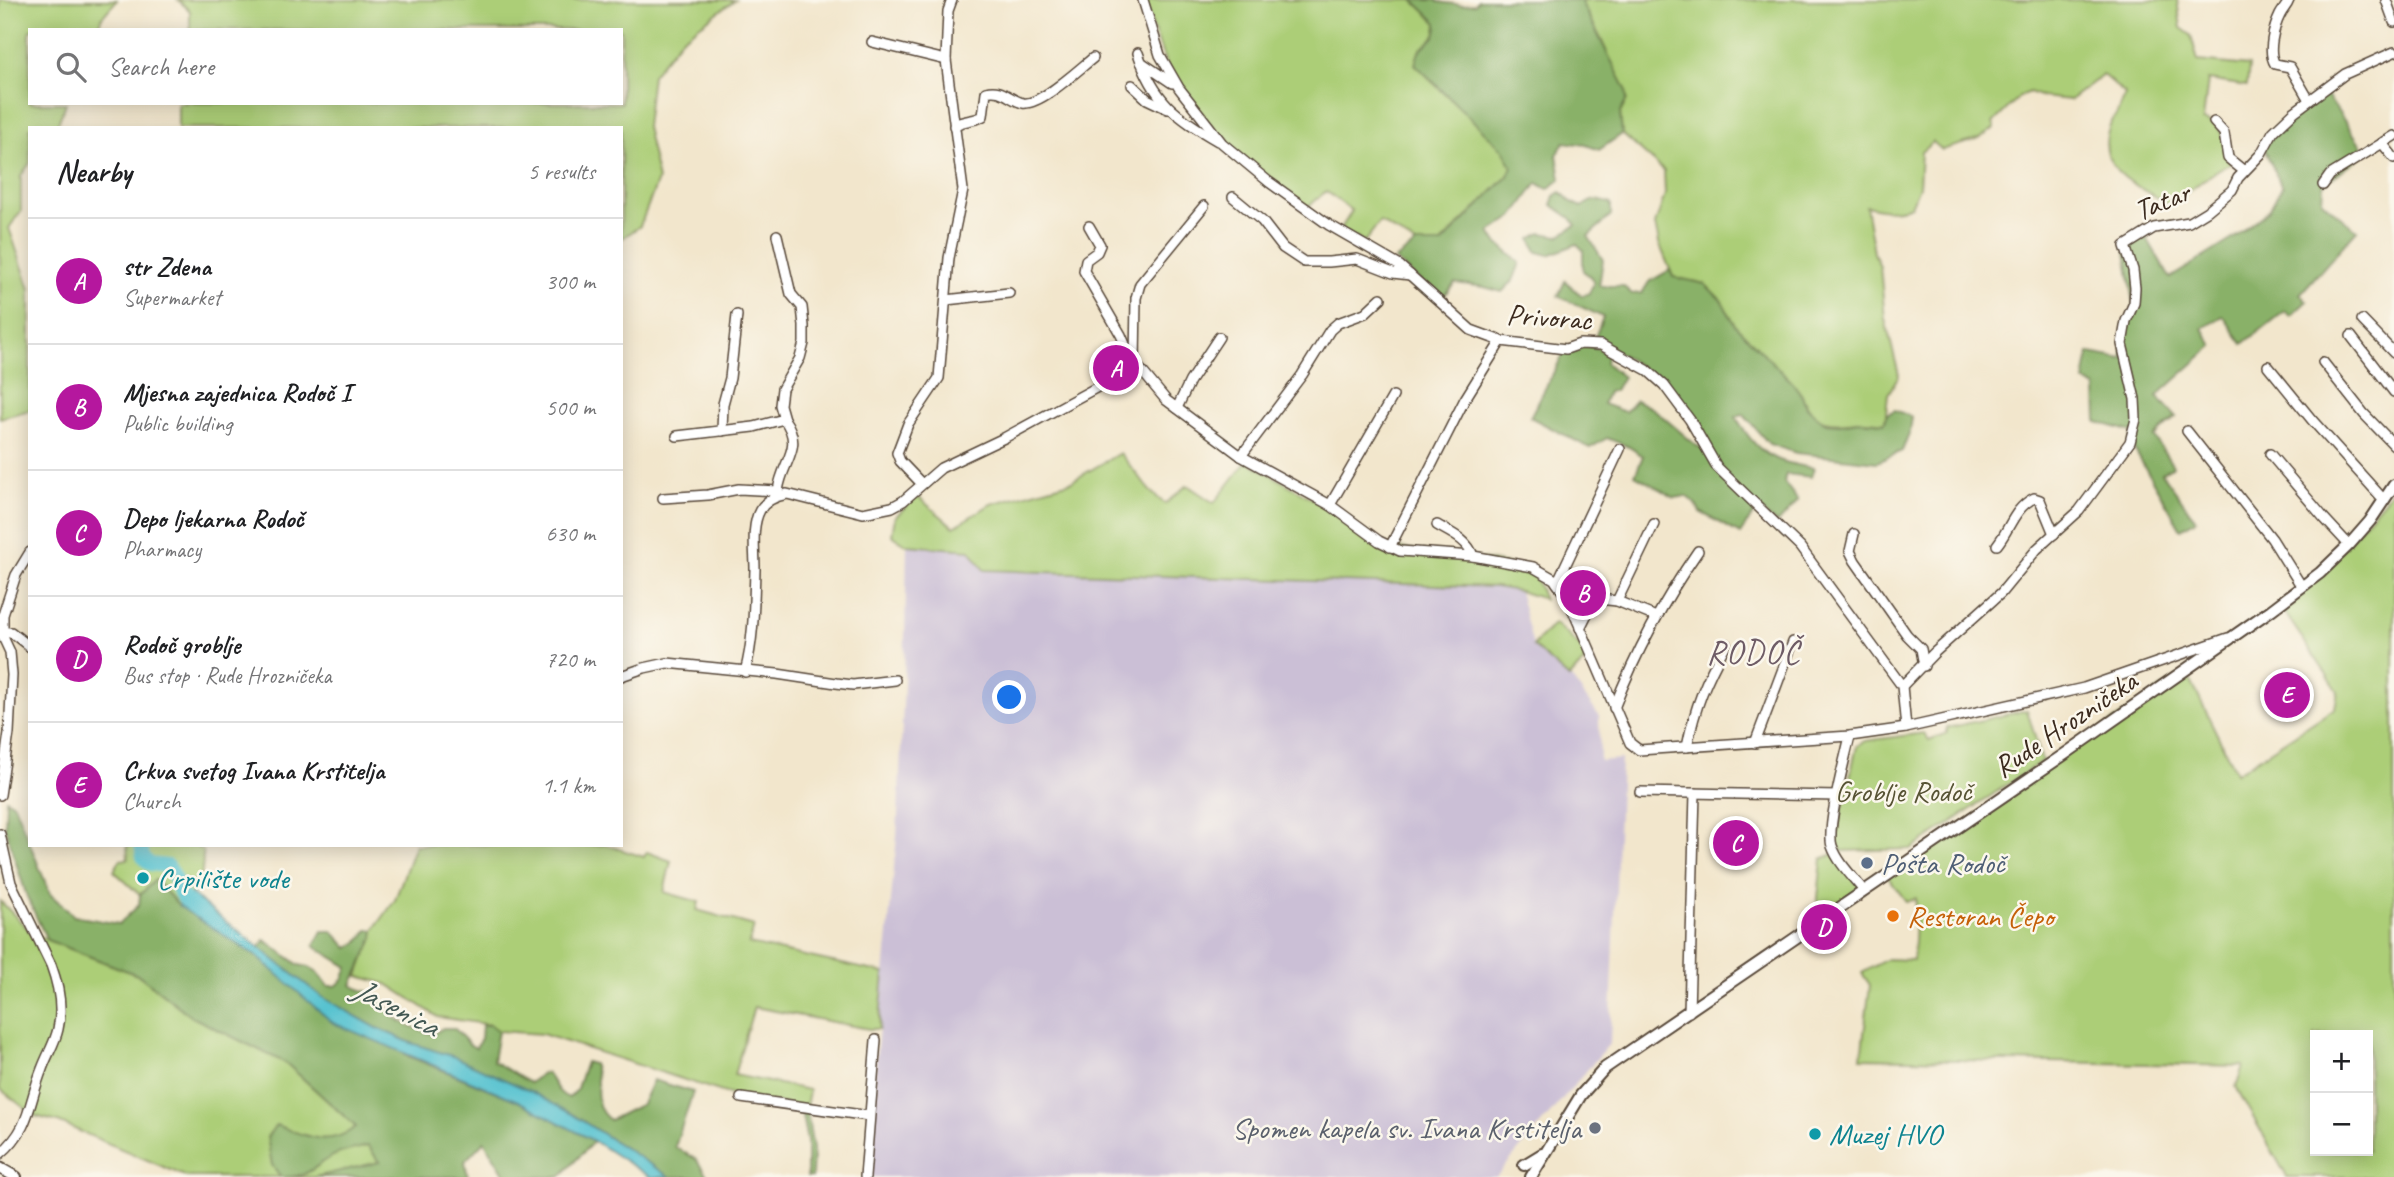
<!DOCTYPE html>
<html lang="en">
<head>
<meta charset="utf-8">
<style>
	body { margin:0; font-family:Caveat,sans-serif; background:#f2f2f2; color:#202124 }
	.controls { position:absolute; right:21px; bottom:21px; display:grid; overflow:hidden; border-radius:0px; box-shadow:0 4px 18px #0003 }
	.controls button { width:63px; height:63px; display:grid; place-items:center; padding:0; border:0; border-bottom:2px solid #e0e0e0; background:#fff; color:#202124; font:35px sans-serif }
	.you { position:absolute; left:1010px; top:698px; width:24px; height:24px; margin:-18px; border:5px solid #fff; border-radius:50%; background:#1a73e8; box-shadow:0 0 0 10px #1a73e833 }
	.badge { display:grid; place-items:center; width:46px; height:46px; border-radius:50%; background:#b5179e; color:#fff; font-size:23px; font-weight:700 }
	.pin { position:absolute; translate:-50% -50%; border:4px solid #fff; box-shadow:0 2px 7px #0006 }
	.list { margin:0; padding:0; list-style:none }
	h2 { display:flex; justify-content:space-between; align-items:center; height:91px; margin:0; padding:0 28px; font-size:30px }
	h2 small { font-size:23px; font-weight:400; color:#757577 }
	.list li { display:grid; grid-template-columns:46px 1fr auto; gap:21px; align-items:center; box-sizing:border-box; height:126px; padding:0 28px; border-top:2px solid #e0e0e0 }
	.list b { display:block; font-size:26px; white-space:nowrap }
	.list p { margin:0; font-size:23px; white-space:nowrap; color:#757577 }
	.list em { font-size:23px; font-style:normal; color:#757577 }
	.icon { flex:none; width:38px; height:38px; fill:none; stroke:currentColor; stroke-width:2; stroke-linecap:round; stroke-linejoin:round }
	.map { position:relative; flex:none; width:2394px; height:1177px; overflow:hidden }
	.search { position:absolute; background:#fff; box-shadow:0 4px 18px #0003; left:28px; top:28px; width:595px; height:77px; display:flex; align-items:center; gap:18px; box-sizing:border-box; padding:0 24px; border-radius:0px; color:#757577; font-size:26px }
	.panel { position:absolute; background:#fff; box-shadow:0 4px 18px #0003; left:28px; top:126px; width:595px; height:721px; border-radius:0px }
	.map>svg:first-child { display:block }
	.industrial { fill:#cbbfd6 }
	.green { fill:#acce77; stroke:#747c4a; stroke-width:2; fill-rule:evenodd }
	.forest { fill:#89b168; stroke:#626e43; stroke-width:2 }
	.water { fill:#56c2d0; stroke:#487677; stroke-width:2 }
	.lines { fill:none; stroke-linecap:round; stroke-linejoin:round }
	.river { stroke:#56c2d0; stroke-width:14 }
	.minor-casing { stroke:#564638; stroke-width:12 }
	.tertiary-casing { stroke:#564638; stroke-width:14 }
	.minor { stroke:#fff; stroke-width:9 }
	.tertiary { stroke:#fff; stroke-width:10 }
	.service-dot { fill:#5c6f8a; stroke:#fbf7ec; stroke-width:2.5 }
	.culture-dot { fill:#0f9aa8; stroke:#fbf7ec; stroke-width:2.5 }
	.food-dot { fill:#e8710a; stroke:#fbf7ec; stroke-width:2.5 }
	.worship-dot { fill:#6b7280; stroke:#fbf7ec; stroke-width:2.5 }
	.labels { text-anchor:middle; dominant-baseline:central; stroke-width:5; stroke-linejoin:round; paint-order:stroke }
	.street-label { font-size:30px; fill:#3b2a1e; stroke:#fbf7ec }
	.park-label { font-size:30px; fill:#575334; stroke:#fbf7ec }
	.service-label { font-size:30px; fill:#4e5e75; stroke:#fbf7ec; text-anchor:start }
	.culture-label { font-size:30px; fill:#0d838f; stroke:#fbf7ec; text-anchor:start }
	.food-label { font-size:30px; fill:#c56008; stroke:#fbf7ec; text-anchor:start }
	.worship-label { font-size:30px; fill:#5b616d; stroke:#fbf7ec; text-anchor:end }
	.water-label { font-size:32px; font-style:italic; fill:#435853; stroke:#fbf7ec }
	.quarter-label { font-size:33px; letter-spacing:2px; fill:#6e5c66; stroke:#fbf7ec }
</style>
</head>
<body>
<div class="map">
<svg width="2394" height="1177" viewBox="0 0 2394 1177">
	<rect width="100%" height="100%" fill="#fbf7ec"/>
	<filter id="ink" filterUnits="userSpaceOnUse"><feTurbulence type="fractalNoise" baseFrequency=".0143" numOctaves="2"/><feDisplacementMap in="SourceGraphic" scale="14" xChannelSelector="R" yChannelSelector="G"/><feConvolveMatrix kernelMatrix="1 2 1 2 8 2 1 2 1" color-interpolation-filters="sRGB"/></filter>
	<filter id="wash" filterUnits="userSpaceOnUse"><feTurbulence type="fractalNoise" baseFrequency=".00686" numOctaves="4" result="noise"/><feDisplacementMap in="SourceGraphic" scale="28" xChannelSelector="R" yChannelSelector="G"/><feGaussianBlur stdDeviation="1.57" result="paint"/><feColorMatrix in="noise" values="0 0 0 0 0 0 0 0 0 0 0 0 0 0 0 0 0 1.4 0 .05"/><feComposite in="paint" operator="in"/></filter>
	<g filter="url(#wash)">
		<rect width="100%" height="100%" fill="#f2e6cc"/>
		<polygon class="industrial" points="907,545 1495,587 1519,591 1533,646 1573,680 1599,716 1600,761 1621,759 1610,1043 1496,1177 865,1177 897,836 904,682"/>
		<g class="green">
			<polygon points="0,0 117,0 102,17 97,30 30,30 30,103 66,103 56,128 30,128 30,163 21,176 21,211 9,228 30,289 30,410 0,418"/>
			<polygon points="178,0 735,0 681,39 652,75 646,127 658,180 640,226 621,239 621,128 178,128 178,103 621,103 621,30 190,30 190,11"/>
			<path d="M1143,0H1413L1437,23C1437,37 1430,43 1419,51L1429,79L1479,125L1503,150L1513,166L1508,176L1440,244H1416L1380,222L1364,242L1340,230L1352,211L1326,191L1306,209L1232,153L1169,72Z"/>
			<path d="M1580,0H2177L2181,28L2191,35L2198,61L2249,66L2247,86L2208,80L2203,120C2225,124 2224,145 2234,162L2219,169L2170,205C2142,188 2094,171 2109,128C2114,116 2122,108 2125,94L2103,75L2070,100L2042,97L2030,92L2020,96L1993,123L1995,128L1979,139L1942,150L1933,142L1921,152L1919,187L1911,206C1893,212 1883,210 1866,206L1874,253L1880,267L1885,319L1899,375L1888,394L1885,423C1875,422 1865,420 1856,421C1826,425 1814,424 1801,394L1735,325L1721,301L1705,284L1673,277L1659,243L1655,225L1665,194L1664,171L1622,134L1620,113L1627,99L1601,39Z"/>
			<polygon points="1120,453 1150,491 1165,504 1187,485 1214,503 1247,461 1330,509 1384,546 1471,557 1532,569 1544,599 1519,591 1495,587 984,570 970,550 907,545 892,535 895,517 917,496 954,527 991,504 1070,482"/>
			<path d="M2394,488V1177H2287L2236,1087L2243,1066L1861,1058L1870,985L1862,973L1887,959L1913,960L1916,898L1906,901L1887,876L2186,671L2236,773L2335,708L2338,691L2279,604L2321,574ZM2315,1035H2368V1151H2315Z"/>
			<polygon points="1554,623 1590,655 1569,678 1533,646"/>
			<polygon points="2027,710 2042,761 1912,849 1841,851 1835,841 1857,746 1865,741 1924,733 1929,740 1947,733 1947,728"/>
			<path d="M127,845H194L203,851C203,882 201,885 179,906L155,880L140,895L114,871L120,860L128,859Z"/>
			<polygon points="415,845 606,845 644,857 647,852 671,861 664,892 699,902 697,910 754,926 749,944 884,973 879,1029 869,1029 754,1007 734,1075 809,1090 806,1107 741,1098 542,1034 498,1031 491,1025 438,1017 387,984 358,976 374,930 395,900"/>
			<polygon points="1836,853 1864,891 1822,920 1816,917 1822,859"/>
			<polygon points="0,901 34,935 140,976 192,1017 286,1063 356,1127 380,1162 385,1177 187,1177 58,1122 35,1116 0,1089"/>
		</g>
		<g class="forest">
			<path d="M1413,0H1436L1438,2L1463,5L1475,4L1478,0H1580L1626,89L1627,99L1620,113L1622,134L1599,150L1586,145L1564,142L1557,155L1561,179L1548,189L1537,183L1513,217L1490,232L1496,242L1520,263L1513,281L1502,292L1484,287L1455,283L1441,299L1395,260L1416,244H1441L1508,176L1512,166L1503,150L1415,64C1417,60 1417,56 1419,52C1427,39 1437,43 1437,23Z"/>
			<polygon points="2323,90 2366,152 2323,185 2322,201 2357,230 2300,294 2307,301 2291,316 2285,311 2243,344 2223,316 2203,328 2213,346 2157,396 2176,417 2154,437 2173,466 2162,473 2196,520 2181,529 2130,442 2132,432 2097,422 2096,387 2084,381 2089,353 2123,359 2122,344 2134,303 2126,252 2144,233 2170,278 2234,238 2269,210 2282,187 2264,148 2273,132"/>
			<path d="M1561,192L1570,201L1582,207C1593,198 1598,199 1611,204V216L1588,236L1603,260L1599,286H1623L1632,294L1642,293L1649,282L1670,270L1673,277L1705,284L1722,301L1735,325L1792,382L1801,394L1807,407L1818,418L1826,423L1840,424L1859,421L1884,423L1887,414L1895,410L1912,417L1910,432L1902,451L1877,462L1796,453L1769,444L1743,414L1736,417C1758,455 1771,461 1814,468L1811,477L1786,474L1784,482L1798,501L1777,524L1758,507L1740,534L1700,512L1696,504L1686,496L1675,498L1635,475L1643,456L1629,447L1607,438L1590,448L1530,417L1566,349L1580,344L1608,351L1606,363L1623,377L1615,390L1608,392L1603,404L1625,412L1636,400L1655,410L1697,446L1705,448C1685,410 1664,380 1627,358C1615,351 1606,345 1592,345L1603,317L1558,296L1565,281L1582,296L1589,293L1594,283L1590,276L1583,271V250L1577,244L1549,255L1537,252L1531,239L1541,233L1559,236L1576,225L1571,218L1552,205L1555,196Z"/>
			<path d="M6,799L14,804L50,894L74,916L119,924L139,905L140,895L155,880L179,906L408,1056L518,1101L594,1141L560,1177H503L504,1173L484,1141L465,1161L468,1177H315L379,1162L368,1146C357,1149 342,1151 331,1157C308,1171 309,1177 281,1177L272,1165L267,1137L276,1125C306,1136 328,1148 356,1127L286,1063L192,1017L140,976L47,940L27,897L5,828Z"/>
			<path d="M368,930H374L373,939L352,985C361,992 370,990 378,996C385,1001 389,1012 396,1018C406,1026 421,1030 433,1034L443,1028H454L470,1045L476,1048L481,1038L482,1025H491L498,1031L493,1061L530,1083L541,1074L546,1073C555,1081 556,1094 569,1098L576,1091L586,1062L593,1064C603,1084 589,1105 610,1120L642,1104L653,1080L693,1092L675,1147L696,1159L708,1177H670L570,1113L377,1028L322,997L259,948L265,940L299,965L309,967L316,971L328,986H336L343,980L348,967L314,946L322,931H332L348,948L356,944Z"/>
			<polygon points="800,1106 806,1107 813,1148 812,1177 807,1177 807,1141"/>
		</g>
		<polygon class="water" points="191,894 322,997 377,1028 411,1043 455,1057 530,1091 570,1113 670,1177 650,1177 594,1141 518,1101 333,1023 259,958 179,906"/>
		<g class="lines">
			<path class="river" d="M141,845L143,857L150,864L168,866C174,874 175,879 178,888C180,898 191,904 198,910"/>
		</g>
	</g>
	<g filter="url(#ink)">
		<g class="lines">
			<g class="minor-casing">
				<g id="minor">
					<polyline points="1143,0 1160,55 1179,88 1222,143 1269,182 1329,225 1400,266 1471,330 1501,341 1566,349 1580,344 1601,345 1647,370 1664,385 1690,420 1717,467 1800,547 1902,686 1906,728"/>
					<path d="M2289,0C2287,6 2283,9 2280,15C2274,27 2267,52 2275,64L2290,67L2309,100"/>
					<polyline points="2386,0 2394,22"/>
					<polyline points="872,42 946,60"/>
					<path d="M1138,53C1154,101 1175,116 1218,141"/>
					<polyline points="1141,62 1172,83"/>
					<polyline points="1132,85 1147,99 1168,109"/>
					<polyline points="2214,122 2224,133 2228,158 2244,171"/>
					<path d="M954,126C963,119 974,122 983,116L986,92C1001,87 1010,100 1023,103C1040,106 1079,69 1093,58"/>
					<polyline points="2382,143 2394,158"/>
					<polyline points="2323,185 2330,175 2394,136"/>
					<polyline points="1233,197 1262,221 1283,248 1304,262 1329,262 1357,259 1393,273 1410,275"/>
					<polyline points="1089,226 1100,245 1097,252 1086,260 1084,271 1121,335 1135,368 1141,370 1166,400 1241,456 1330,505 1379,541 1400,551 1473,556 1533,567 1554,579 1568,599 1630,743 1639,750 1850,736 1906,728 2084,688 2228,638"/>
					<polyline points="777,235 791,294 802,307 804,326 804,343 800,358 782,389 780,405 784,419"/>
					<polyline points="946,300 1009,293"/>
					<polyline points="2362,320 2394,353"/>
					<polyline points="2351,336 2394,392"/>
					<polyline points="2323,362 2364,414 2394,445"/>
					<polyline points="1135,363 1136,298 1140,284 1204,206"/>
					<polyline points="2268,366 2312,420 2384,500"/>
					<polyline points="1177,408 1190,381 1219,337"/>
					<polyline points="722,431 723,404 730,378 737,315"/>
					<polyline points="2187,431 2272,539 2302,587"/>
					<path d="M677,436L754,427L784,419C805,448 782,460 778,491"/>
					<polyline points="2270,454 2324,518 2349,545"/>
					<polyline points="1241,456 1302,375 1330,330 1338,323 1365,313 1381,298"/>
					<polyline points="921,483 900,461 897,453 908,424 939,378 949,258 963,190 946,60 948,11 952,0"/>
					<polyline points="663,498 708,495 739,489 778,491 778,495"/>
					<polyline points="1330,505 1393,396"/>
					<path d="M1437,525C1451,533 1468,540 1473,556"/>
					<polyline points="1854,534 1850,551 1855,561 1907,635 1921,649 1924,666"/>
					<path d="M1997,545C2010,529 2014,508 2034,498L2040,500L2054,534"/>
					<polyline points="1390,547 1465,399 1501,341"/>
					<polyline points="1557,583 1620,449"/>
					<polyline points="1617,601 1654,524"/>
					<polyline points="1580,628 1591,606 1599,599 1617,601 1656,617"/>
					<polyline points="3,632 11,632 30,647"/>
					<path d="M745,672C754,640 754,602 755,569C755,551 751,526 760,510C766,500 776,496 787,494L863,513L892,507L903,501L941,468L1004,438L1125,372L1135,368"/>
					<polyline points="621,676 644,668 667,663 777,674 836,683 853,685 895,680"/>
					<polyline points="1902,686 1935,652 2001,593 2037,549 2079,511 2130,442 2136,419 2135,399 2122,344 2126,321 2134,303 2135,288 2133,270 2125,246 2154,228 2189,222 2207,211 2232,190 2238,178 2261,154 2273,132 2294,112 2345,74 2394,52"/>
					<path d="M1614,708C1636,652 1664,600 1698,551"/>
					<path d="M1850,736C1845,759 1826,828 1832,846C1838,863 1853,877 1864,891"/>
					<polyline points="1755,743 1793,642"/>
					<path d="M1687,747C1695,706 1706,680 1726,644"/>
					<polyline points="1640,792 1838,796"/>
					<polyline points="0,795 9,733 12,675 10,652 3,637 3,615 16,575 30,552"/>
					<path d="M0,834L11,883L51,965C58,984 63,1008 58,1029C55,1043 47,1055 42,1069C28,1104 31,1128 0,1154"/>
					<polyline points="1689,1012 1695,793"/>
					<polyline points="741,1098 869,1116"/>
					<polyline points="865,1177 876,1040"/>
				</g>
			</g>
			<g class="tertiary-casing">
				<g id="tertiary">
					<polyline points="1524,1165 1542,1154"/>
					<polyline points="0,1168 16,1177"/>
					<polyline points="1531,1177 1581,1095 1605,1068 2065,754 2271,610 2320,573 2349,545 2370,521 2394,485"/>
				</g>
			</g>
			<use href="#minor" class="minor"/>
			<use href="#tertiary" class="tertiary"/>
		</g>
	</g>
	<circle class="service-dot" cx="1867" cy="863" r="7"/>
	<g class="culture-dot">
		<circle cx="143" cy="878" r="7"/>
		<circle cx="1815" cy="1134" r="7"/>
	</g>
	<circle class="food-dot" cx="1893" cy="916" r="7"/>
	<circle class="worship-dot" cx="1595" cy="1128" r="7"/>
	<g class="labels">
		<g class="street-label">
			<text transform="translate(2162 201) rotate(-22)">Tatar</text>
			<text transform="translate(1549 317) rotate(4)">Privorac</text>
			<text transform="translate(2065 724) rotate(-34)">Rude Hrozničeka</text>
		</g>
		<g class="park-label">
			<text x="1903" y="791">Groblje Rodoč</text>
		</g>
		<g class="service-label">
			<text x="1881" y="863">Pošta Rodoč</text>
		</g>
		<g class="culture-label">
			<text x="157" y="878">Crpilište vode</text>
			<text x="1829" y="1134">Muzej HVO</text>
		</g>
		<g class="food-label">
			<text x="1907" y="916">Restoran Čepo</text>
		</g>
		<g class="worship-label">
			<text x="1581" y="1128">Spomen kapela sv. Ivana Krstitelja</text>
		</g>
		<g class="water-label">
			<text transform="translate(396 1007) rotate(27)">Jasenica</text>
		</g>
		<g class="quarter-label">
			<text x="1754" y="652">RODOČ</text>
		</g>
	</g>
</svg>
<div class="controls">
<button>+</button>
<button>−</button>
</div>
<div class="you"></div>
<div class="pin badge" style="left:1116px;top:368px">A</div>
<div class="pin badge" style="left:1583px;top:593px">B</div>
<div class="pin badge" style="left:1736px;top:843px">C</div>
<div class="pin badge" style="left:1824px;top:927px">D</div>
<div class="pin badge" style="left:2287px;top:695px">E</div>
<div class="search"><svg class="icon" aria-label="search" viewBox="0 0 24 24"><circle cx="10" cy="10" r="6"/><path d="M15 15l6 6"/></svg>Search here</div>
<section class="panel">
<h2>Nearby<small>5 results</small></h2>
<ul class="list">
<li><span class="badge">A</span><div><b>str Zdena</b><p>Supermarket</p></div><em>300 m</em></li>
<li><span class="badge">B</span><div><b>Mjesna zajednica Rodoč I</b><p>Public building</p></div><em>500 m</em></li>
<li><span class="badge">C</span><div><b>Depo ljekarna Rodoč</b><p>Pharmacy</p></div><em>630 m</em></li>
<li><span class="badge">D</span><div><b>Rodoč groblje</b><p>Bus stop · Rude Hrozničeka</p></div><em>720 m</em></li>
<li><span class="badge">E</span><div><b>Crkva svetog Ivana Krstitelja</b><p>Church</p></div><em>1.1 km</em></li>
</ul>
</section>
</div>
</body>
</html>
